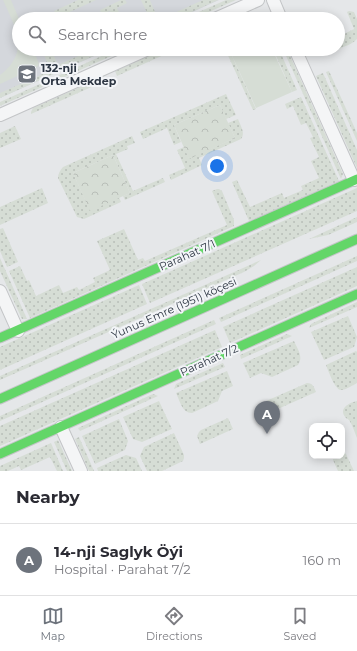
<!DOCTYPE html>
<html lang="en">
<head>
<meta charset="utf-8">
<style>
	body { margin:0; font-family:Montserrat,sans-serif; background:#f7f7f7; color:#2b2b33 }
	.controls { position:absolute; right:12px; bottom:12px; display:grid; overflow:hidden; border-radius:8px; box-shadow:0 2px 10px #0003 }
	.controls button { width:36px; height:36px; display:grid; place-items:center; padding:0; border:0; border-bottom:1px solid #e1e1e2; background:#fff; color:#2b2b33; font:20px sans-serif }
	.you { position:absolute; left:217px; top:166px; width:14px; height:14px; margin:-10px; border:3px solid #fff; border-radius:50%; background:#1a73e8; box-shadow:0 0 0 6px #1a73e833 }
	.badge { display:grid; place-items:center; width:26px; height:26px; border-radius:50%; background:#6d737c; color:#fff; font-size:13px; font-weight:700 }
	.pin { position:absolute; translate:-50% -33px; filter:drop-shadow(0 1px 2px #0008) }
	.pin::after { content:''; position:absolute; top:21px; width:14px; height:12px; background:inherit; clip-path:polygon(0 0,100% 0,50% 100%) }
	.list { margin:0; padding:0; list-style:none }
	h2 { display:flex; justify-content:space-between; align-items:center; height:52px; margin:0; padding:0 16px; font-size:17px }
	h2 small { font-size:13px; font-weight:400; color:#7c7c81 }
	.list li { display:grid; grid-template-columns:26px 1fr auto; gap:12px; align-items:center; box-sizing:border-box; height:72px; padding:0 16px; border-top:1px solid #e1e1e2 }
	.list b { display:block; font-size:15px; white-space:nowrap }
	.list p { margin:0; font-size:13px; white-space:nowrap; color:#7c7c81 }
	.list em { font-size:13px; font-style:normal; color:#7c7c81 }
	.icon { flex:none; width:22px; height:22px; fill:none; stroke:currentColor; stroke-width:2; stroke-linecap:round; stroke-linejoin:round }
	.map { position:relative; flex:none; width:357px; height:471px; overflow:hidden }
	.search { position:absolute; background:#fff; box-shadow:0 2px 10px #0003; left:12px; right:12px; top:12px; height:44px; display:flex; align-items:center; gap:10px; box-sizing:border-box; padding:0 14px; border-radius:22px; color:#7c7c81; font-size:15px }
	.sheet { height:124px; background:#fff }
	nav { display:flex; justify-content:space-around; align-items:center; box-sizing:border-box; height:56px; border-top:1px solid #e1e1e2; background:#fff; font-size:11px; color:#7c7c81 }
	nav a { display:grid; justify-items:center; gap:2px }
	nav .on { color:#6d737c }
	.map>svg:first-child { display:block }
	.built { fill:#d4d7dc }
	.grass { fill:url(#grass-dots) }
	.park { fill:url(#park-crowns) }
	.pitch { fill:#d6ddd5 }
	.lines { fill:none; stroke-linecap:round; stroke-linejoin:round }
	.street-casing { stroke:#c3c5c7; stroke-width:14 }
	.fast-casing { stroke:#c3c5c7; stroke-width:11 }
	.street { stroke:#f4f5f6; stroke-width:12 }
	.fast { stroke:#63d668; stroke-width:9 }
	.labels { text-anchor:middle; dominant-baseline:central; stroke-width:4; stroke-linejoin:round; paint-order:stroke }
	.poi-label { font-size:11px; font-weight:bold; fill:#2c3542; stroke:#f3f5f8; text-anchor:start }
	.street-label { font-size:11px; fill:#2c3542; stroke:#f3f5f8 }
</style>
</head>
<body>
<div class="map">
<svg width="357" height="471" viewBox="0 0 357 471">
	<defs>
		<pattern id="grass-dots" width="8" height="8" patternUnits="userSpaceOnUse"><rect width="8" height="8" fill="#d6ddd5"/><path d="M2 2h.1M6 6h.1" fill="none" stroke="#b8beb8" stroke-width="1.8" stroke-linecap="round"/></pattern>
		<pattern id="park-crowns" width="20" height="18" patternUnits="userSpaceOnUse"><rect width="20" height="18" fill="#d6ddd5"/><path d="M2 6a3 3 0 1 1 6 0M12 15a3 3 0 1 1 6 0" fill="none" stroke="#b8beb8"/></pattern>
	</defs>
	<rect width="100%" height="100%" fill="#e5e7e9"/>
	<polygon class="built" points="0,0 219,0 177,19 19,19 19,49 110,49 0,98"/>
	<g class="grass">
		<path d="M78,0H96L63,15C58,16 56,15 54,11Z"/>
		<polygon points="121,0 125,0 127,3 117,8 122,19 113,19 110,11 102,14 100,10"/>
		<polygon points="141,0 150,0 158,19 150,19"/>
		<polygon points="203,0 218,0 176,19 161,19"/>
		<polygon points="226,0 236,0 193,19 183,19"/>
		<path d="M349,11L354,12L357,19V39C353,43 349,45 343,47C335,51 324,58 317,49H338V37L354,29L347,12Z"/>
		<path d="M41,49H51L58,65L94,49H109L0,98V93L41,75C51,66 46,59 41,49Z"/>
		<polygon points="117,49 127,49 0,106 0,102"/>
		<polygon points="165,49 177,49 117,76 115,71"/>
		<polygon points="225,49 229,49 256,109 253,110"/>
		<polygon points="273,49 279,49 297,90 292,92"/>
		<polygon points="283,49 287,49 343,174 341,179"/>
		<polygon points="329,71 357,133 357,141 326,72"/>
		<polygon points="323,73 357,150 357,168 316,76"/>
		<polygon points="94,81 96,85 31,114 31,112 33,108"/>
		<polygon points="226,94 236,115 226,119 220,105 174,125 181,142 174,145 167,128 143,139 140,132"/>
		<polygon points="301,97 339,181 249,221 232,182 237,180 250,207 282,193 284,198 303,190 301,186 319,178 311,161 319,157 310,138 313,137 306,123 301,125 293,106 287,109 285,104"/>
		<path d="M238,119C240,125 246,133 241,139L199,158L202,165L171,180L169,175L185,168L177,150L184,147L189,158L235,138L228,123Z"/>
		<polygon points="15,126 21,139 0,148 0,133"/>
		<path d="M132,136L135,143L127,146L128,149L116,154L133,191L163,178L165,182L125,200L123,196L130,193L113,155L73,173L90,210L119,197L121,202L84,219L77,217L58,178C58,174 60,170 63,167Z"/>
		<polygon points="42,188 48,203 0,225 0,207"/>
		<polygon points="357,188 357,211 150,303 142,284"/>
		<polygon points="217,189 219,189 222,191 234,220 234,226 30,318 9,271 20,266 27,281 29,280 36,296 59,285 63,293 77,287 79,290 95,282 93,278 110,270 97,241 124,229 138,260 143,258 145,261 227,225 212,191"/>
		<polygon points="357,217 357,222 328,235 309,239"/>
		<polygon points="3,228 18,262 7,267 0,251 0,229"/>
		<polygon points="357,256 357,261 221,322 219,318"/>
		<polygon points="0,258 27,319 22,319 0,271"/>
		<polygon points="261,260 254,266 244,272 0,380 0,376"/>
		<polygon points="357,267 357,286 230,343 223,327"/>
		<polygon points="139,285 147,304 0,370 0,347"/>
		<polygon points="357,302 357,307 309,328 311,324"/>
		<polygon points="348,316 357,337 354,347 324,360 311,332"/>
		<polygon points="214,320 216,324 0,421 0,416"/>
		<polygon points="215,330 222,347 0,446 0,426"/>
		<polygon points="287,334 292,336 241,359 240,355"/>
		<path d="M294,341C297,348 304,357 298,365L272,377L261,373L250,378L243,363Z"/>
		<path d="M356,351L357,352V383C353,385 346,390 341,390C335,390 328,370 326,365Z"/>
		<polygon points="223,363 225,367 174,389 176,384"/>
		<path d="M227,371L233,386L222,391L218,401L192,413C182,413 180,401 176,393Z"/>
		<path d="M307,383C313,383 314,387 316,392L271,412L266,401Z"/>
		<polygon points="153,394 158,396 80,431 78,428"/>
		<polygon points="159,401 172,429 142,442 133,439 123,417"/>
		<path d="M357,401V438C355,433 352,424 349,420C348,419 347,419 346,418C338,409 348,403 357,401Z"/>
		<polygon points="228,418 233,429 200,444 197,436 199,432 201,430"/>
		<polygon points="119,419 128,441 125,450 95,464 82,436"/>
		<polygon points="174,433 184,455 184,458 183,461 162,471 147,471 140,456 144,447"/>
		<polygon points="79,437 94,471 89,471 75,439"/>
		<polygon points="58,440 72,471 67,471 54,442"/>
		<polygon points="51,443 63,471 57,471 50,457 21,470 19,466 8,471 0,471 0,466"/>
		<polygon points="344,452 346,454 354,471 338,471 333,460 333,457 335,456 342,456 342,453"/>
		<polygon points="126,455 136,458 142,471 98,471 97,468"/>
	</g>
	<g class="park">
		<polygon points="220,105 235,138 189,159 174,125"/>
		<polygon points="113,155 130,193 90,211 73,173"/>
	</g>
	<g class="pitch">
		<path d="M3,0H11L19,19V49H33L39,64L37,67L0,84V75C31,52 15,27 3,0Z"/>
		<polygon points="229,49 272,49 292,92 256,108"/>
	</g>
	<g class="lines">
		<g class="street-casing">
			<g id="street">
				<polyline points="273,0 281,19"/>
				<polyline points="215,19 258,0"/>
				<polyline points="295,49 354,180"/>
				<polyline points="0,115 148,49"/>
				<polyline points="0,291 18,331"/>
				<polyline points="61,427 81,471"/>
			</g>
		</g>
		<g class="fast-casing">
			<g id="fast">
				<polyline points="0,338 357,179"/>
				<polyline points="0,399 357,239"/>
				<polyline points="0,454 357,294"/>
			</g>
		</g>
		<use href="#street" class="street"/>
		<use href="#fast" class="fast"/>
	</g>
	<defs>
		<g id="school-square" transform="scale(1)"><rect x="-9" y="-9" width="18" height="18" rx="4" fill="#6d737c" stroke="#f3f5f8"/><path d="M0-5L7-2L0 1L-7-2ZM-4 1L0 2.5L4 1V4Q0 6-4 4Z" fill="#fff"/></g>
	</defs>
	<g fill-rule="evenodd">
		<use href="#school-square" x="27" y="74"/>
	</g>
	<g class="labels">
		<g class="poi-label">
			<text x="41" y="68">132-nji<tspan x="41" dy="13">Orta Mekdep</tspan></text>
		</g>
		<g class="street-label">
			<text transform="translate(187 255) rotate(-24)">Parahat 7/1</text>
			<text transform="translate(174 308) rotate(-24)">Ýunus Emre (1951) köçesi</text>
			<text transform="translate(209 360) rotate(-24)">Parahat 7/2</text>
		</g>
	</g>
</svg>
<div class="controls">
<button><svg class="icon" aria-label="locate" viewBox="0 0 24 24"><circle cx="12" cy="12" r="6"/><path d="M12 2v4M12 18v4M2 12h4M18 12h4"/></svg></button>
</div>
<div class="you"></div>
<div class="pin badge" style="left:267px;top:434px">A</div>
<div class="search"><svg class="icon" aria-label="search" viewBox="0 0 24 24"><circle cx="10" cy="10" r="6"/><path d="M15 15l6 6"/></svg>Search here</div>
</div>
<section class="sheet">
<h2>Nearby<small></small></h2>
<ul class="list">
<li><span class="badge">A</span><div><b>14-nji Saglyk Öýi</b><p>Hospital · Parahat 7/2</p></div><em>160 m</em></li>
</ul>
</section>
<nav>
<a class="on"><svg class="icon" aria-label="map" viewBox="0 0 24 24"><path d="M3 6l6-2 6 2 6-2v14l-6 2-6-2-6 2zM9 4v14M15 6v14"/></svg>Map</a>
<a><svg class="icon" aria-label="directions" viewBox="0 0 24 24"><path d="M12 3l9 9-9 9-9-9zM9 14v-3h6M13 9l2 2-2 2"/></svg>Directions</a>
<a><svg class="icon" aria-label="saved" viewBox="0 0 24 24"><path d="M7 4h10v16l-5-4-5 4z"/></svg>Saved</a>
</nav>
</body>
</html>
